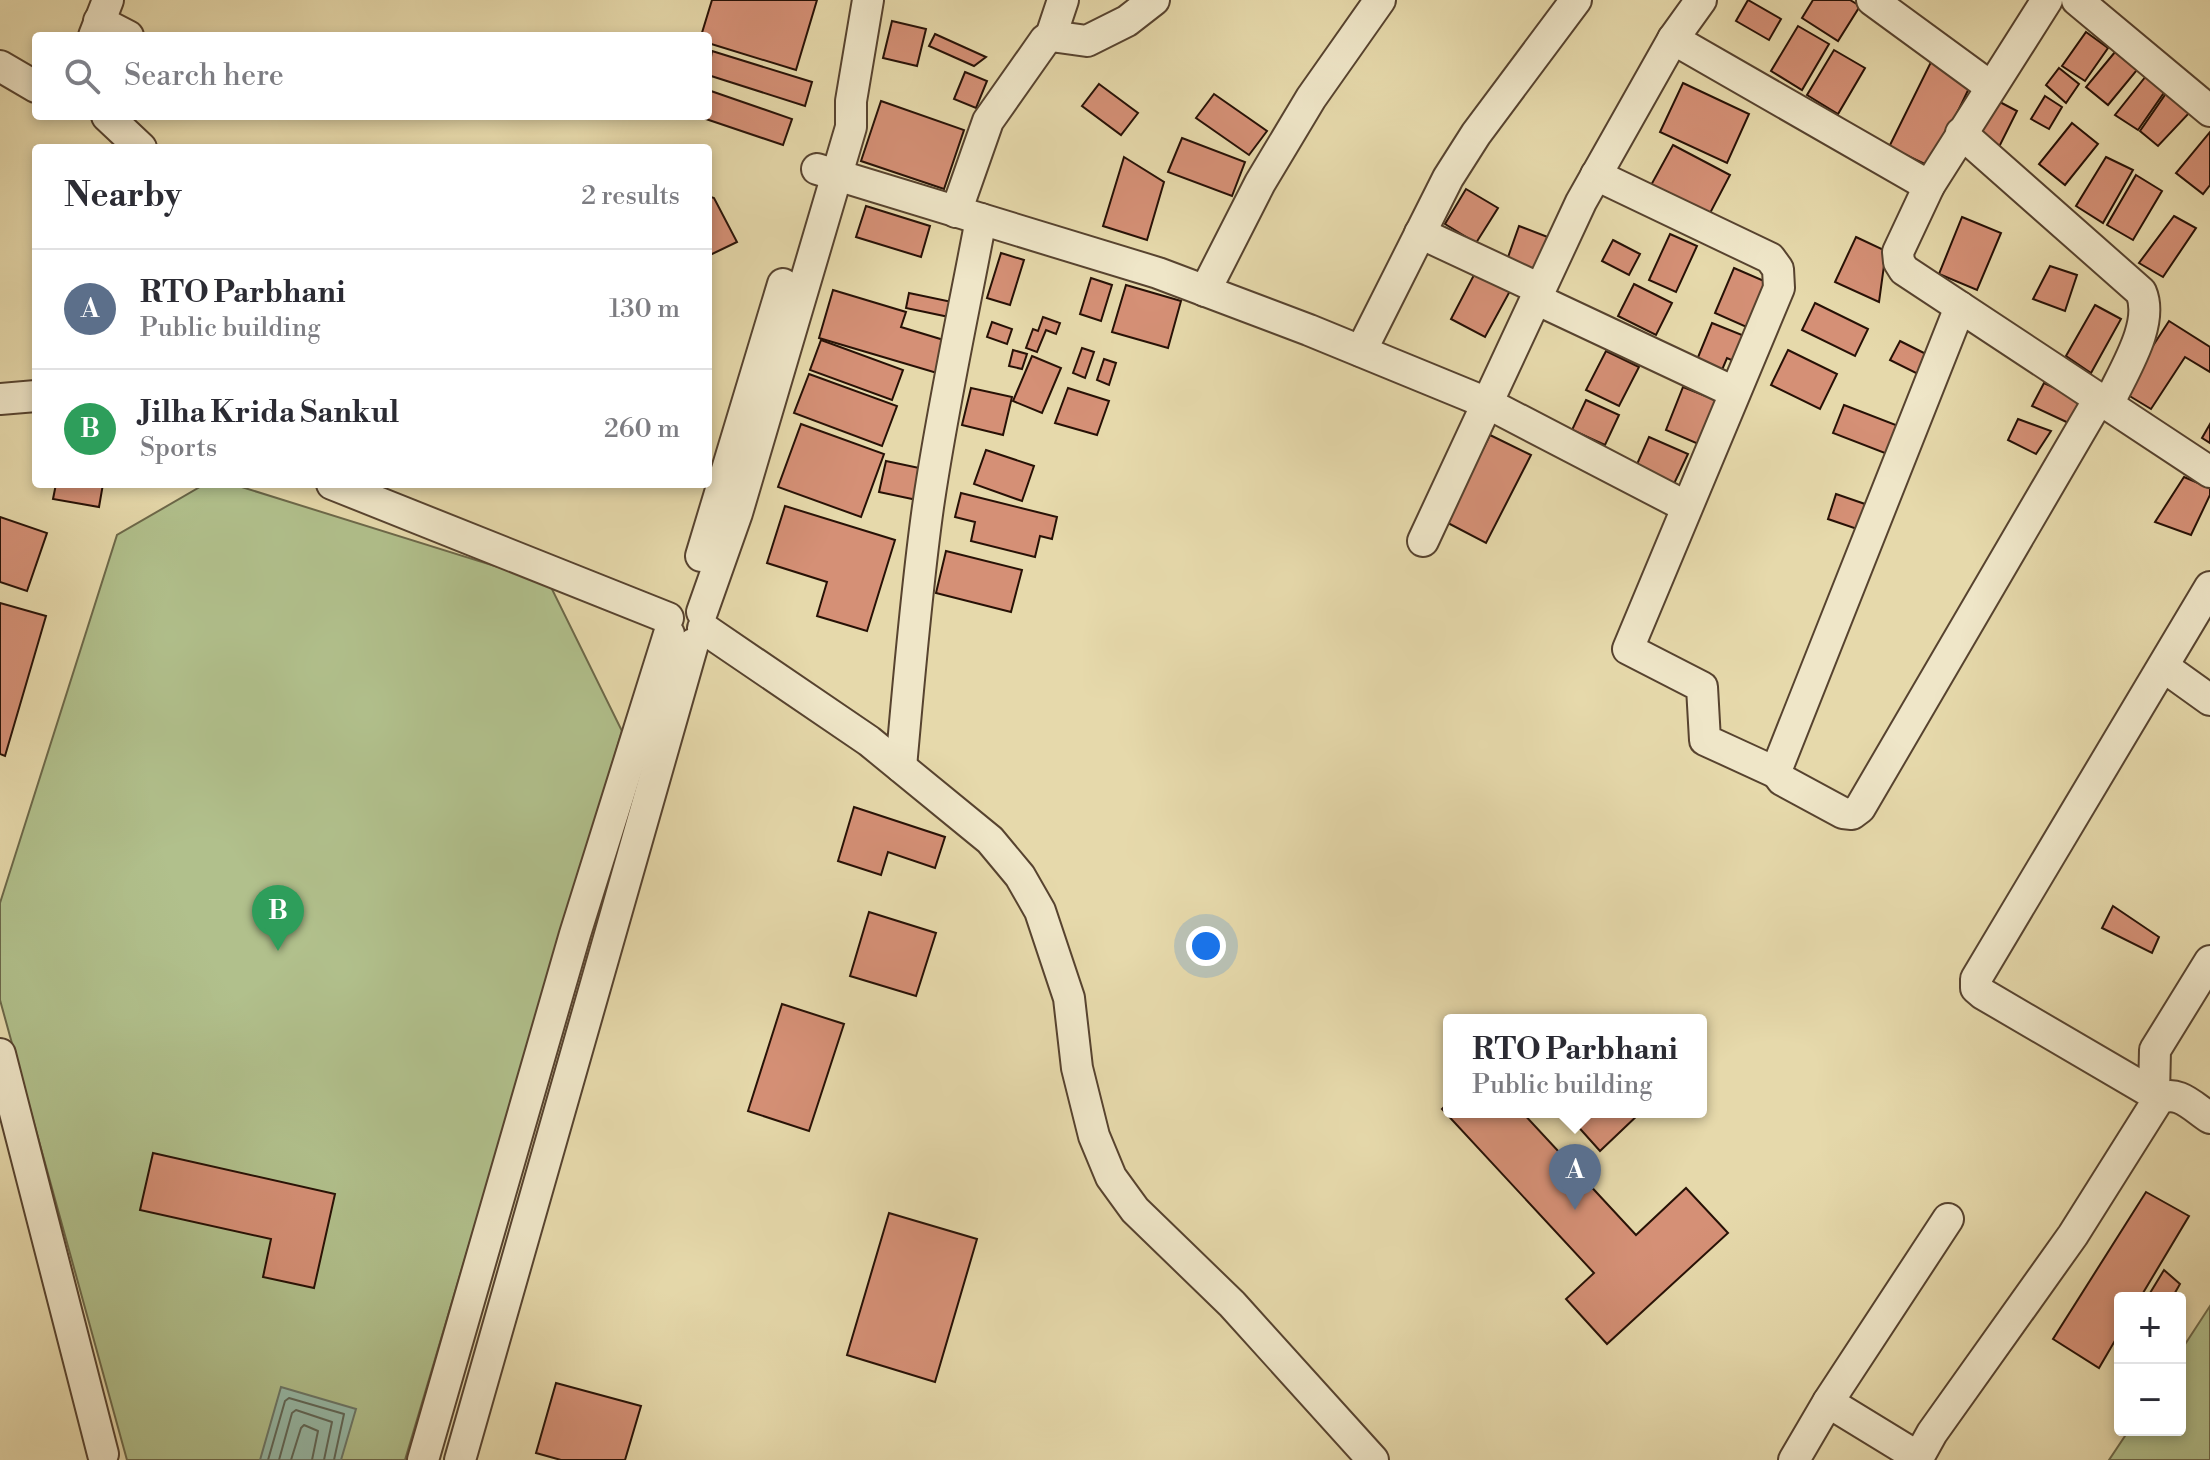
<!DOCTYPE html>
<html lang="en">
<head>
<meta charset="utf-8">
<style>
	body { margin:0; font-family:"Libre Bodoni",serif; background:#f2f2f3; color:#2b2b33 }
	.controls { position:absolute; right:24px; bottom:24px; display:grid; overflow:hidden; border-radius:8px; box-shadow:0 4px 12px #0003 }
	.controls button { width:72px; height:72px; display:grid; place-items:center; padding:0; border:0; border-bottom:2px solid #e1e1e2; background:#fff; color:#2b2b33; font:40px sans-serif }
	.you { position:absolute; left:1206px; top:946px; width:28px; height:28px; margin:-20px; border:6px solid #fff; border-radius:50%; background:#1a73e8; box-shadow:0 0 0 12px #1a73e833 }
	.badge { display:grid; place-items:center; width:52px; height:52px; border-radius:50%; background:#2563eb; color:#fff; font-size:26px; font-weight:700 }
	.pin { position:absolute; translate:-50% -66px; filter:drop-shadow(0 2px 4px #0008) }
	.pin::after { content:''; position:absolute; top:42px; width:28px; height:24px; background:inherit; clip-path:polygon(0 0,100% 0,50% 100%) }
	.popup { position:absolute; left:1443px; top:1014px; width:264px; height:104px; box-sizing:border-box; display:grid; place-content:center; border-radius:8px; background:#fff; filter:drop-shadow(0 2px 6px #0005); font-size:26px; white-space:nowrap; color:#7c7c81 }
	.popup b { font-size:30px; color:#2b2b33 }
	.popup::after { content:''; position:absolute; left:50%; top:100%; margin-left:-16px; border:16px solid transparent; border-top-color:#fff }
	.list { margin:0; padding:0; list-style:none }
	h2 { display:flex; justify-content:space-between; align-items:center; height:104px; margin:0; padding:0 32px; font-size:34px }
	h2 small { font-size:26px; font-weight:400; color:#7c7c81 }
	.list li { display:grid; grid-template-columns:52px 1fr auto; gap:24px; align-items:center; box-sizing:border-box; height:120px; padding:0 32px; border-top:2px solid #e1e1e2 }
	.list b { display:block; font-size:30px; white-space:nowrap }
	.list p { margin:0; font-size:26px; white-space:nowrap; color:#7c7c81 }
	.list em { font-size:26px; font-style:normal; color:#7c7c81 }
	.icon { flex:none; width:44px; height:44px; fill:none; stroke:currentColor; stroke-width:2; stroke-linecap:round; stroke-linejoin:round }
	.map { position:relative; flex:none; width:2210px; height:1460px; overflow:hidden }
	.search { position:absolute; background:#fff; box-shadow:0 4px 12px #0003; left:32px; top:32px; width:680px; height:88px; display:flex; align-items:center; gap:20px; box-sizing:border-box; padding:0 28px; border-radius:8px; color:#7c7c81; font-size:30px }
	.panel { position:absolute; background:#fff; box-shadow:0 4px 12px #0003; left:32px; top:144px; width:680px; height:344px; border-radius:8px }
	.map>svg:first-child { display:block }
	.green { fill:#b1c08c; stroke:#6c6849; stroke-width:2 }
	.water { fill:#96baa8; stroke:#6a7667; stroke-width:2 }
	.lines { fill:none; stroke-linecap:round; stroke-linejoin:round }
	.shore { stroke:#5e6657; stroke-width:2 }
	.building { fill:#d59076; stroke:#271106; stroke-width:2 }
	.minor-casing { stroke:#57432f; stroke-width:34 }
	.minor { stroke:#efe6c8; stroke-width:30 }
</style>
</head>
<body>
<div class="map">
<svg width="2210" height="1460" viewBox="0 0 2210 1460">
	<rect width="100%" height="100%" fill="#e6d9ab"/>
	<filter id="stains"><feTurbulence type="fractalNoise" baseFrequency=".0025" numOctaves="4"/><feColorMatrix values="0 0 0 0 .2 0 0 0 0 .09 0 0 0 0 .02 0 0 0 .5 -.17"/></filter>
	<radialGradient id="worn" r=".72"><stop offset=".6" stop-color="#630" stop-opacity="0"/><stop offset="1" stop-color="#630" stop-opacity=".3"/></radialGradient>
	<g class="green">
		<polygon points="205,484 232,484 549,583 622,731 405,1460 127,1460 0,1000 0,903 117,535"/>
		<polygon points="2210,1306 2210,1460 2109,1460 2129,1430 2180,1430 2180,1352"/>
	</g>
	<polygon class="water" points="281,1387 356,1409 341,1460 260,1460"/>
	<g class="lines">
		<g class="shore">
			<polyline points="268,1460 285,1401 289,1398 344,1414 334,1460"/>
			<polyline points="279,1460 292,1413 296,1410 332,1422 324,1460"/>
			<polyline points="291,1460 301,1428 304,1425 318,1431 312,1460"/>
		</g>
	</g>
	<g class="building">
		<polygon points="712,0 817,0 796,70 708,43 708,36 701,36"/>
		<polygon points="1748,0 1781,19 1769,40 1736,21"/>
		<polygon points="1813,0 1850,0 1860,6 1838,41 1802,18"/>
		<polygon points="892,21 926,29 917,66 883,58"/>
		<polygon points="1798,26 1829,44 1802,90 1771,71"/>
		<polygon points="2086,32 2108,48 2085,81 2062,66"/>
		<polygon points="935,34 986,57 974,66 929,46"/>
		<polygon points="1834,50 1865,68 1838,114 1807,95"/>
		<polygon points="712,51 812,82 805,106 708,75"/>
		<polygon points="2115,52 2137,70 2108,105 2086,87"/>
		<polygon points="1932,60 1973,80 1931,167 1889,147"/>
		<polygon points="2059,68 2079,84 2066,103 2046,85"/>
		<polygon points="2150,71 2170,84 2138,130 2115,115"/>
		<polygon points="965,72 987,81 976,108 954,99"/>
		<polygon points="1683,83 1749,114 1727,163 1660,132"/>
		<polygon points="1099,84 1138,113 1121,135 1082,106"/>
		<polygon points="708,90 792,119 783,145 697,116 708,116"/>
		<polygon points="2167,92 2192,110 2158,146 2140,131"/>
		<polygon points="1214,94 1267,131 1249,155 1196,118"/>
		<polygon points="2045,96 2062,107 2049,129 2031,119"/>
		<polygon points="1994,99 2017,111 1999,147 1976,135"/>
		<polygon points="881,101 964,130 944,189 861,161"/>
		<polygon points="2072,123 2098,144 2065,185 2039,164"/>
		<polygon points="2210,132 2210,185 2203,194 2176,173"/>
		<polygon points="1182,138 1245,162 1232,196 1168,172"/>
		<polygon points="1673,145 1730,175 1708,217 1650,187"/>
		<polygon points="1124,157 1164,182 1147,240 1103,226"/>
		<polygon points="2106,157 2133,170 2103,223 2076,206"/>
		<polygon points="2136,175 2162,191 2133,240 2107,225"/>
		<polygon points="1466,189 1498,208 1476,243 1445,224"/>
		<polygon points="708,196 714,198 737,242 708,256"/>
		<polygon points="866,206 930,226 921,257 856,237"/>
		<polygon points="2174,216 2196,228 2163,277 2139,263"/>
		<polygon points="1962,217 2001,233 1977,290 1939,274"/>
		<polygon points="1519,226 1553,239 1540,273 1507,260"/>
		<polygon points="1670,234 1697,246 1676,292 1649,280"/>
		<polygon points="1856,237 1886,251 1879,302 1835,282"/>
		<polygon points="1613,240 1640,254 1629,275 1602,261"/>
		<polygon points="1001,253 1024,260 1010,305 987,298"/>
		<polygon points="2050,266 2077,275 2065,311 2033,299"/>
		<polygon points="1734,268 1771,284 1751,329 1715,313"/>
		<polygon points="1475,273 1510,291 1485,337 1451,319"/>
		<polygon points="1091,278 1112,285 1101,321 1080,314"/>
		<polygon points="1634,284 1672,303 1656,335 1618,316"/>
		<polygon points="1126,285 1181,301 1168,348 1112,332"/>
		<polygon points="833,290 906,312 901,327 947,341 937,373 819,338"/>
		<polygon points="909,293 952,302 949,317 906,308"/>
		<polygon points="1815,303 1868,329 1855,356 1802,330"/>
		<polygon points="2095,305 2121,319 2091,373 2066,356"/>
		<polygon points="1043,317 1060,323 1056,334 1046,330 1037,352 1026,348 1033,329 1038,331"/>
		<polygon points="2169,321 2210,347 2210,372 2185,357 2151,409 2123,392"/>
		<polygon points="992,322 1012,329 1007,344 987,337"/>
		<polygon points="1712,323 1747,337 1736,362 1727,358 1719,377 1694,367"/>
		<polygon points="821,340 903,370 892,400 810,370"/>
		<polygon points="1900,341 1934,358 1924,377 1890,360"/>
		<polygon points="1082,348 1094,352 1085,378 1073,373"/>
		<polygon points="1013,350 1027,354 1022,369 1009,366"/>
		<polygon points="1788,350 1837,374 1820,409 1771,385"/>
		<polygon points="1606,351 1639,367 1619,406 1586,390"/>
		<polygon points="1032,356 1061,368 1042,413 1013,401"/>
		<polygon points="1104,359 1116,363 1109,385 1097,380"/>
		<polygon points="809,374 897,406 882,446 794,413"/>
		<polygon points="2044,383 2081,400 2073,425 2032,406"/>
		<polygon points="1683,387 1721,402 1703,446 1666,430"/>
		<polygon points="971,388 1012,397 1003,435 962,425"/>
		<polygon points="1068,388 1109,401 1097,435 1055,423"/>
		<polygon points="1586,400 1619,415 1605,445 1572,430"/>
		<polygon points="1844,405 1901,427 1890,455 1833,433"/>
		<polygon points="2018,419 2051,431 2036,454 2008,440"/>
		<polygon points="801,424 884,454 861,517 778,487"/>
		<polygon points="2210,424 2210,443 2202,438"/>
		<polygon points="1490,435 1531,455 1486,543 1446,522"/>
		<polygon points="1649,437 1688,454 1672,488 1634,471"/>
		<polygon points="986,450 1034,466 1022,501 974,484"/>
		<polygon points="886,461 924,469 917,500 879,492"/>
		<polygon points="2184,477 2210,488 2210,495 2191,535 2155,522"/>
		<polygon points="56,484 103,484 99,507 53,499"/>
		<polygon points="961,493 1057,517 1052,539 1040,536 1035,557 971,541 975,522 955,517"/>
		<polygon points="1836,494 1865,504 1860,530 1828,519"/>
		<polygon points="785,506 895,540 867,631 817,616 827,582 767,563"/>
		<polygon points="0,517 47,533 27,591 0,582"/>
		<polygon points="946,551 1022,570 1011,612 936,593"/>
		<polygon points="0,603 46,616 5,756 0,754"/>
		<polygon points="854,807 945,837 935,868 888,852 881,875 838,861"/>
		<polygon points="2113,906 2159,937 2152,953 2102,928"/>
		<polygon points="869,912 936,933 916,996 850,976"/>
		<polygon points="782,1004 844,1024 809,1131 748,1111"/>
		<polygon points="1449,1102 1449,1112 1522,1112 1636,1235 1686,1188 1728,1233 1607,1344 1566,1299 1594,1273 1442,1109"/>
		<polygon points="1565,1112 1641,1112 1600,1151"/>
		<polygon points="153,1153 335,1194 314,1288 263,1277 271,1239 140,1210"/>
		<polygon points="2146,1192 2189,1216 2140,1298 2120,1298 2120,1332 2099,1368 2053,1339"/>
		<polygon points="889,1213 977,1239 935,1382 847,1355"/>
		<polygon points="2164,1270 2180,1284 2172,1298 2147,1298"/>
		<polygon points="556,1383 641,1406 625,1460 561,1460 536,1453"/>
	</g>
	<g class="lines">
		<g class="minor-casing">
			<g id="minor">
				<polyline points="1872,0 1991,87"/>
				<polyline points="2047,0 1929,186 1898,252 1899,262 1904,270 2210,472"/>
				<polyline points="2077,0 2210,111"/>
				<polyline points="99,21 128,36"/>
				<polyline points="94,36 108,0"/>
				<polyline points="1051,36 1063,0"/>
				<polyline points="1673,39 1929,186"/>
				<polyline points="0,66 36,87"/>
				<polyline points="107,116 141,148"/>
				<path d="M1961,133L2141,292C2155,325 2122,373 2108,405"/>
				<polyline points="817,169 1158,273 1309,330 1487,403 1685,506"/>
				<polyline points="1596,175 1770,258 1778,269 1779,288 1628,649 1702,687 1705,740 1777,773"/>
				<polyline points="956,212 988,121 1045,40 1051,36 1087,41 1127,21 1154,0"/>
				<polyline points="1420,233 1540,289"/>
				<polyline points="1205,291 1260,183 1311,98 1380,0"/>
				<polyline points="1536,299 1734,392"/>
				<polyline points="1960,307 1778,766 1777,773 1782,780 1843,813 1852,814 1860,808 2099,399"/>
				<polyline points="1361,351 1448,178 1476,134 1576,0"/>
				<polyline points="0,399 36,396"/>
				<polyline points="332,484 668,618"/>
				<polyline points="1423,541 1581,202 1673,39 1701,0"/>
				<polyline points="701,556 783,284"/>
				<polyline points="702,612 737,513 851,127 851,101 868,0"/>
				<polyline points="703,628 869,741 990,840 1020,876 1040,911 1069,998 1077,1068 1094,1136 1111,1177 1135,1210 1232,1304 1373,1460"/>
				<polyline points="2164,667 2210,700"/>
				<path d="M901,767C909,680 916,593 928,507C942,410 963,315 981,219"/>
				<polyline points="0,1054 103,1454"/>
				<polyline points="2154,1094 1983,994 1976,988 1976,979 2210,587"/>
				<polyline points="2158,1100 2154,1094 2155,1050 2210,961"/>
				<polyline points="1828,1402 1918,1457"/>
				<polyline points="423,1460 575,934 669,634"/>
				<polyline points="460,1460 693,644"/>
				<polyline points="1794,1460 1828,1402 1948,1219"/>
				<path d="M1917,1460L1932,1433L2073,1235L2158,1100C2177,1088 2193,1107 2210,1118"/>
			</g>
		</g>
		<use href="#minor" class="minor"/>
	</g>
	<rect width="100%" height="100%" filter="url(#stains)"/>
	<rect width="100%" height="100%" fill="url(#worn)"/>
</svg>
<div class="controls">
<button>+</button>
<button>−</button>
</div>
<div class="you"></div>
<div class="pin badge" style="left:1575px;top:1210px;background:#5c6f8a">A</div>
<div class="popup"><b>RTO Parbhani</b>Public building</div>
<div class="pin badge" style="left:278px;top:951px;background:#2e9e5b">B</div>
<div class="search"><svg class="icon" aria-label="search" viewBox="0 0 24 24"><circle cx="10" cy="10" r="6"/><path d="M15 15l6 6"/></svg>Search here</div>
<section class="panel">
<h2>Nearby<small>2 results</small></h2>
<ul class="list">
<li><span class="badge" style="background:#5c6f8a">A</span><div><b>RTO Parbhani</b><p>Public building</p></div><em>130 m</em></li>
<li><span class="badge" style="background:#2e9e5b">B</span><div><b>Jilha Krida Sankul</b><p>Sports</p></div><em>260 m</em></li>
</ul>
</section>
</div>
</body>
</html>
